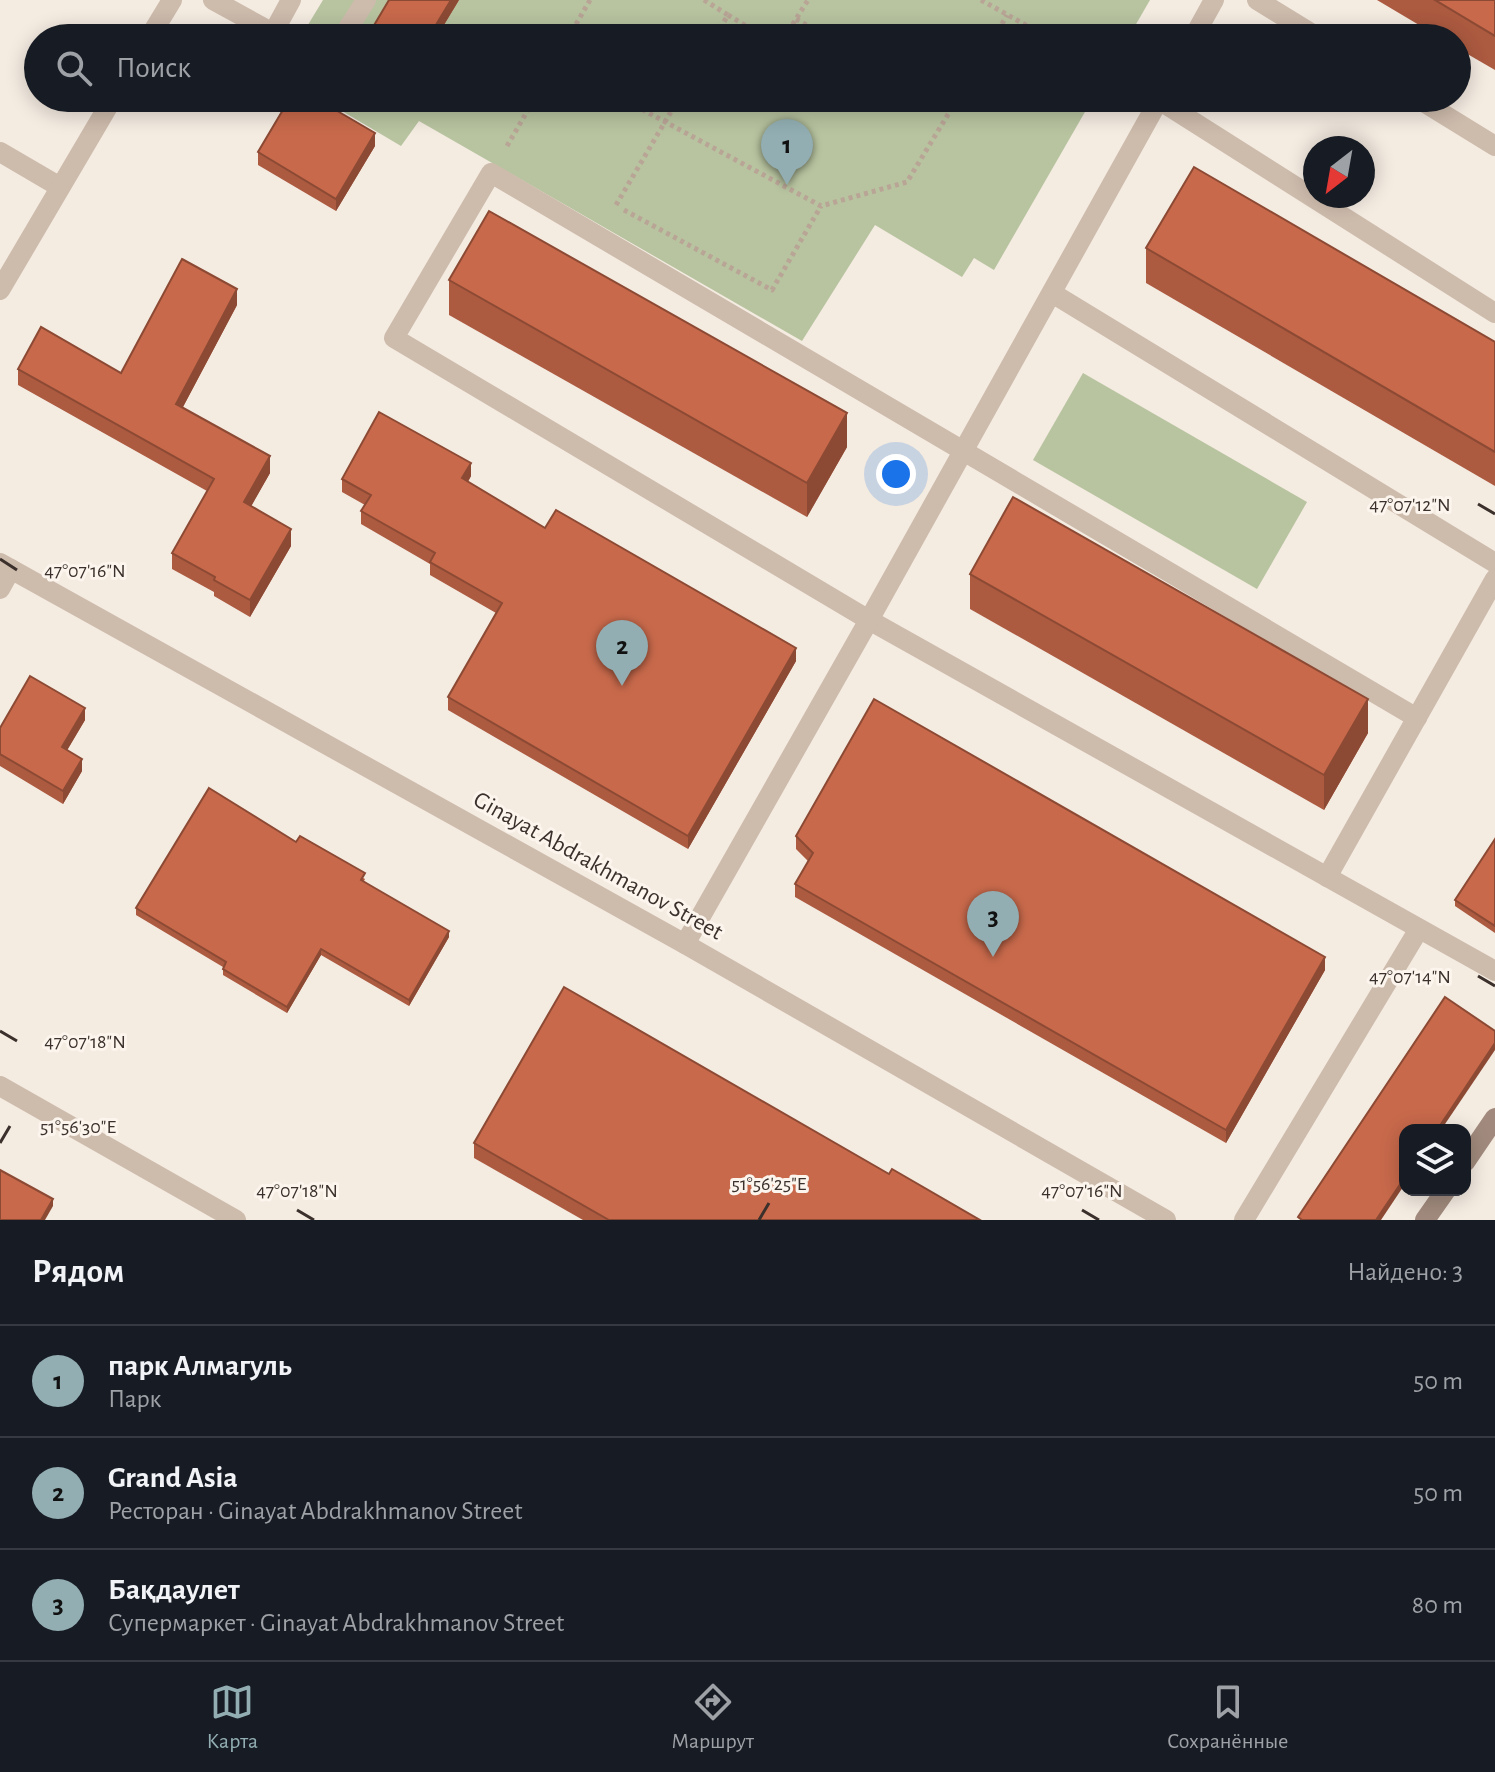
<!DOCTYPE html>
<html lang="ru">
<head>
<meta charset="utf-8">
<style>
	body { margin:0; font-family:"Alegreya Sans",sans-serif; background:#20242c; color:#f1f3f6 }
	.controls { position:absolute; right:24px; bottom:24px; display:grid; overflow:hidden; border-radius:16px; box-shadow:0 4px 20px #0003 }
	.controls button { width:72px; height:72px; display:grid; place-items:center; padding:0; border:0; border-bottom:2px solid #363941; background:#171b24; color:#f1f3f6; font:40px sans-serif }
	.compass { position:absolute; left:1303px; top:136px; width:72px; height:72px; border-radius:50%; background:#171b24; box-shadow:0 4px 20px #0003; rotate:211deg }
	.you { position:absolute; left:896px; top:474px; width:28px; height:28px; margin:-20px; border:6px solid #fff; border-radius:50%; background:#1a73e8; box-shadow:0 0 0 12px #1a73e833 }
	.badge { display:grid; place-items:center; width:52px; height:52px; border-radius:50%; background:#92aeb2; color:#111; font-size:26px; font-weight:700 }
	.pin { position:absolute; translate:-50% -66px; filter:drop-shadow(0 2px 4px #0008) }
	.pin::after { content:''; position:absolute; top:42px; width:28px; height:24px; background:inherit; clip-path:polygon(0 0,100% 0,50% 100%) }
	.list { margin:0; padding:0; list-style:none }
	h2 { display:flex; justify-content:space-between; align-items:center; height:104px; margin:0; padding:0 32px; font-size:34px }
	h2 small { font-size:26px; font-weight:400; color:#9ea1a6 }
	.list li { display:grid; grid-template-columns:52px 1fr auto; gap:24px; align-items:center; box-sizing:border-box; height:112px; padding:0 32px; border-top:2px solid #363941 }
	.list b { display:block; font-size:30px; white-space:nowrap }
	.list p { margin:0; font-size:26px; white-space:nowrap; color:#9ea1a6 }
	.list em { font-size:26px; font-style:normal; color:#9ea1a6 }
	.icon { flex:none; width:44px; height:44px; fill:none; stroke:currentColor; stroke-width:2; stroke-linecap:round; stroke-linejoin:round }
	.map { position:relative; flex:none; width:1495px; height:1220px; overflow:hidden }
	.search { position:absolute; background:#171b24; box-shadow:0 4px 20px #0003; left:24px; right:24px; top:24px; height:88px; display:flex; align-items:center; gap:20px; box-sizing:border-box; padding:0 28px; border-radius:44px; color:#9ea1a6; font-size:30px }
	.sheet { height:440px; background:#171b24 }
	nav { display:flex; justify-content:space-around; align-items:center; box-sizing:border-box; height:112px; border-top:2px solid #363941; background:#171b24; font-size:22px; color:#9ea1a6 }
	nav a { display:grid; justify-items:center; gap:4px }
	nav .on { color:#92aeb2 }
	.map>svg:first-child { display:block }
	.green { fill:#b8c4a0 }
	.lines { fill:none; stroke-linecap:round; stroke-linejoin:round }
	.path { stroke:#b9a596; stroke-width:5; stroke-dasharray:4 4; stroke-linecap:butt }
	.service { stroke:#cdbbac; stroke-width:20 }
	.minor { stroke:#cdbbac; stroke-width:20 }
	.tertiary { stroke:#cdbbac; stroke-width:20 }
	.secondary { stroke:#a18a7d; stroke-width:20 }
	.wall { fill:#ac5a40 }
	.shaded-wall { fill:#8c4a34 }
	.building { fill:#c8694b; stroke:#8c4a34; stroke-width:2 }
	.ticks { fill:none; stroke:#3b302b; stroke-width:3 }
	.labels { text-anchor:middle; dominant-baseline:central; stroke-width:6; stroke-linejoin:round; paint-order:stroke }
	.street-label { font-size:24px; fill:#3b302b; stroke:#fbf5ee }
	.ticks-label { font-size:20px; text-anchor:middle; fill:#3b302b; stroke:#fbf5ee; stroke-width:6; stroke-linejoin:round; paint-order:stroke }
</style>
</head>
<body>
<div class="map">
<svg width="1495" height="1220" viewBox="0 0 1495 1220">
	<rect width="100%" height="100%" fill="#f4ebe1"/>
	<g class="green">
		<polygon points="323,0 1150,0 1128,38 300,38"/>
		<polygon points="320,98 1093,98 994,270 974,258 962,277 875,225 802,341 419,121 401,146"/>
		<polygon points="1083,373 1307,502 1257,589 1033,460"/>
	</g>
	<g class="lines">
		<g class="path">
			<polyline points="704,0 728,15 714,38"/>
			<polyline points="981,0 1049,38"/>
			<polyline points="728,15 766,38"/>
			<polyline points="796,19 829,38"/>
			<polyline points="568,38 590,0"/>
			<polyline points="784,38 808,0"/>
			<polyline points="994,38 1007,15"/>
			<polyline points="621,98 821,206 907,182 958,98"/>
			<polyline points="932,98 951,109"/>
			<polyline points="507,146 535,98"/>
			<polyline points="616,205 679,98"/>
			<polyline points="624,210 772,290 821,206"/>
		</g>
		<g class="service">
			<polyline points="1257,0 1319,38"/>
			<polyline points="342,38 366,0"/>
			<polyline points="1417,98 1495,146"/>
			<polyline points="1159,100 1495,313"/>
			<polyline points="0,152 60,187"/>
			<polyline points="1052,293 1495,563"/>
			<polyline points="1417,718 491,173 394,338 869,620 1495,971"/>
			<polyline points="1327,877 1495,579"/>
			<polyline points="1244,1220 1419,929"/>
		</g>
		<g class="minor">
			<polyline points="213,0 273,33 291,0"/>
			<polyline points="149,38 172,0"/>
			<polyline points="1193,38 1214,0"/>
			<polyline points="0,290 113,98"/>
			<polyline points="0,589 11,569"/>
			<polyline points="685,944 869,620 1160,98"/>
			<polyline points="0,1086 236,1220"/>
		</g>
		<polyline class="tertiary" points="0,563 685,944 1166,1220"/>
		<g class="secondary">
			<polyline points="1465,1162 1495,1118"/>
			<polyline points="1425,1220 1446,1190"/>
		</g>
	</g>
	<g class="wall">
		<polygon points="459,0 436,38 373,38 373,27"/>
		<polygon points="1377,0 1495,0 1495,70 1457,48 1457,38 1441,38"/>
		<polygon points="375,146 336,211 258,165 258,152"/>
		<polygon points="1146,248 1495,342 1495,486 1146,283"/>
		<polygon points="449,280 847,447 807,517 449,315"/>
		<polygon points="237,305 183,407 270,473 251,506 291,546 250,617 214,596 214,592 172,569 172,553 207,491 18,385 18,369 121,373"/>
		<polygon points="471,476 468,482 545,528 796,661 688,849 448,710 448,697 496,613 430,575 430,564 361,524 361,511 365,505 342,492 342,479"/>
		<polygon points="970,574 1368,733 1324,810 970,609"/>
		<polygon points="85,720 67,750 82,771 63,804 0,766 0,728"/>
		<polygon points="796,836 1325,970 1226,1143 795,897 795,884 808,861 796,849"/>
		<polygon points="1495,839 1495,933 1455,906 1455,900"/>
		<polygon points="296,842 365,879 364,881 449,937 409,1006 321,955 287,1013 223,975 223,967 136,915 136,908"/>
		<polygon points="474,1143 889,1174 980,1220 583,1220 474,1158"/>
	</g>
	<g class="shaded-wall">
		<polygon points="451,0 459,0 436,38 428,38"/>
		<polygon points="375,133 375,146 336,211 336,199"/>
		<polygon points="237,289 237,305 176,420 176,404"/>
		<polygon points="847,413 847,447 807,517 807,483"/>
		<polygon points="270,456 270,473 244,519 244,502"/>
		<polygon points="471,463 471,476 462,491 462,478"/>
		<polygon points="291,529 291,546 250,617 250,600"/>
		<polygon points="796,648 796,661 688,849 688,836"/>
		<polygon points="1368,699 1368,733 1324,810 1324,775"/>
		<polygon points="85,708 85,720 62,759 62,747"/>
		<polygon points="82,759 82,771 63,804 63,791"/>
		<polygon points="449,931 449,937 409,1006 409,1000"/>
		<polygon points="321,949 321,955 287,1013 287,1007"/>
		<polygon points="1325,957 1325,970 1226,1143 1226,1130"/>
		<polygon points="1495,1043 1495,1050 1441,1130 1437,1130"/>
		<polygon points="1405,1177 1405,1184 1381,1220 1376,1220"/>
		<polygon points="53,1199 53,1206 45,1220 41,1220"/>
	</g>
	<g class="building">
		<polygon points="389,0 451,0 428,38 391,38 373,27"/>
		<polygon points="1435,0 1495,0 1495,36"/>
		<polygon points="290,98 315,98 375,133 336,199 258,152"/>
		<polygon points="1194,167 1495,342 1495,452 1146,248"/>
		<polygon points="489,211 847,413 807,483 449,280"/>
		<polygon points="182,259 237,289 176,404 270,456 244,502 291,529 250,600 214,580 215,577 172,553 214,479 18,369 41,327 121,373"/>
		<polygon points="379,412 471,463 462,478 545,528 556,510 796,648 688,836 448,697 502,603 430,562 435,553 361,511 371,495 342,479"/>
		<polygon points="1013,497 1368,699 1324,775 970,574"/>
		<polygon points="30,676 85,708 62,747 82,759 63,791 0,754 0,728"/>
		<polygon points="874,699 1325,957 1226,1130 795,884 813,853 796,836"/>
		<polygon points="209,788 296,842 300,836 365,873 361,880 449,931 409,1000 321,949 287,1007 223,969 226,962 136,908"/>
		<polygon points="1495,839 1495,926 1455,900"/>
		<polygon points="564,987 889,1174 892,1169 980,1220 609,1220 474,1143"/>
		<polygon points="1445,997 1495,1031 1495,1043 1437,1130 1405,1130 1405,1177 1376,1220 1302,1220 1298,1217"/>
		<polygon points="0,1170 53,1199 41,1220 0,1220"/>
	</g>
	<path class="ticks" d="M1478,504L1495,514M0,559L17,570M1478,976L1495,986M0,1031L17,1041M0,1143L10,1126M297,1210L314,1220M1082,1210L1099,1220M759,1220L769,1203"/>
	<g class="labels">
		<g class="street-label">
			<text transform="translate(598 866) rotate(29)">Ginayat Abdrakhmanov Street</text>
		</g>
	</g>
	<g class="ticks-label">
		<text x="1410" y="511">47°07'12"N</text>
		<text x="85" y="577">47°07'16"N</text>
		<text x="1410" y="983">47°07'14"N</text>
		<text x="85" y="1048">47°07'18"N</text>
		<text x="78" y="1133">51°56'30"E</text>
		<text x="769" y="1190">51°56'25"E</text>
		<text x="297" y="1197">47°07'18"N</text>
		<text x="1082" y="1197">47°07'16"N</text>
	</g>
</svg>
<div class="controls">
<button><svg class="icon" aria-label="layers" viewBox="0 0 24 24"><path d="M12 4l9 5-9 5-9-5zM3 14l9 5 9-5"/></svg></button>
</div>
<svg class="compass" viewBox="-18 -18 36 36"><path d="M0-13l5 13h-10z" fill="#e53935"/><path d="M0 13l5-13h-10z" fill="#9ea1a6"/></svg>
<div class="you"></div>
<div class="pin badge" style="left:787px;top:185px">1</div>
<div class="pin badge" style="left:622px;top:686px">2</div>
<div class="pin badge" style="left:993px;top:957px">3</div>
<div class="search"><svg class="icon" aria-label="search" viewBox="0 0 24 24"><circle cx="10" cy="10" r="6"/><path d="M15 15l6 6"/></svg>Поиск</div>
</div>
<section class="sheet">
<h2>Рядом<small>Найдено: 3</small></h2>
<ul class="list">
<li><span class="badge">1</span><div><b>парк Алмагуль</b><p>Парк</p></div><em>50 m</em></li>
<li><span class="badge">2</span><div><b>Grand Asia</b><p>Ресторан · Ginayat Abdrakhmanov Street</p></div><em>50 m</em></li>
<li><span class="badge">3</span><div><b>Бақдаулет</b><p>Супермаркет · Ginayat Abdrakhmanov Street</p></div><em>80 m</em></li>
</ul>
</section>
<nav>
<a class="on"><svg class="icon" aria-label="map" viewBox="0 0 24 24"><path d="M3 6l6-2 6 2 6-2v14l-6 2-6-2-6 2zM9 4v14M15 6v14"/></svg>Карта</a>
<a><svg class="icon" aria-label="directions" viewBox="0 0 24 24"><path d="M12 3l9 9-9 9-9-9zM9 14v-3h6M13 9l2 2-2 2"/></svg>Маршрут</a>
<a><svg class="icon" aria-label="saved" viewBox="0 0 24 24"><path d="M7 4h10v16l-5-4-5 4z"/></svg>Сохранённые</a>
</nav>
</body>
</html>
